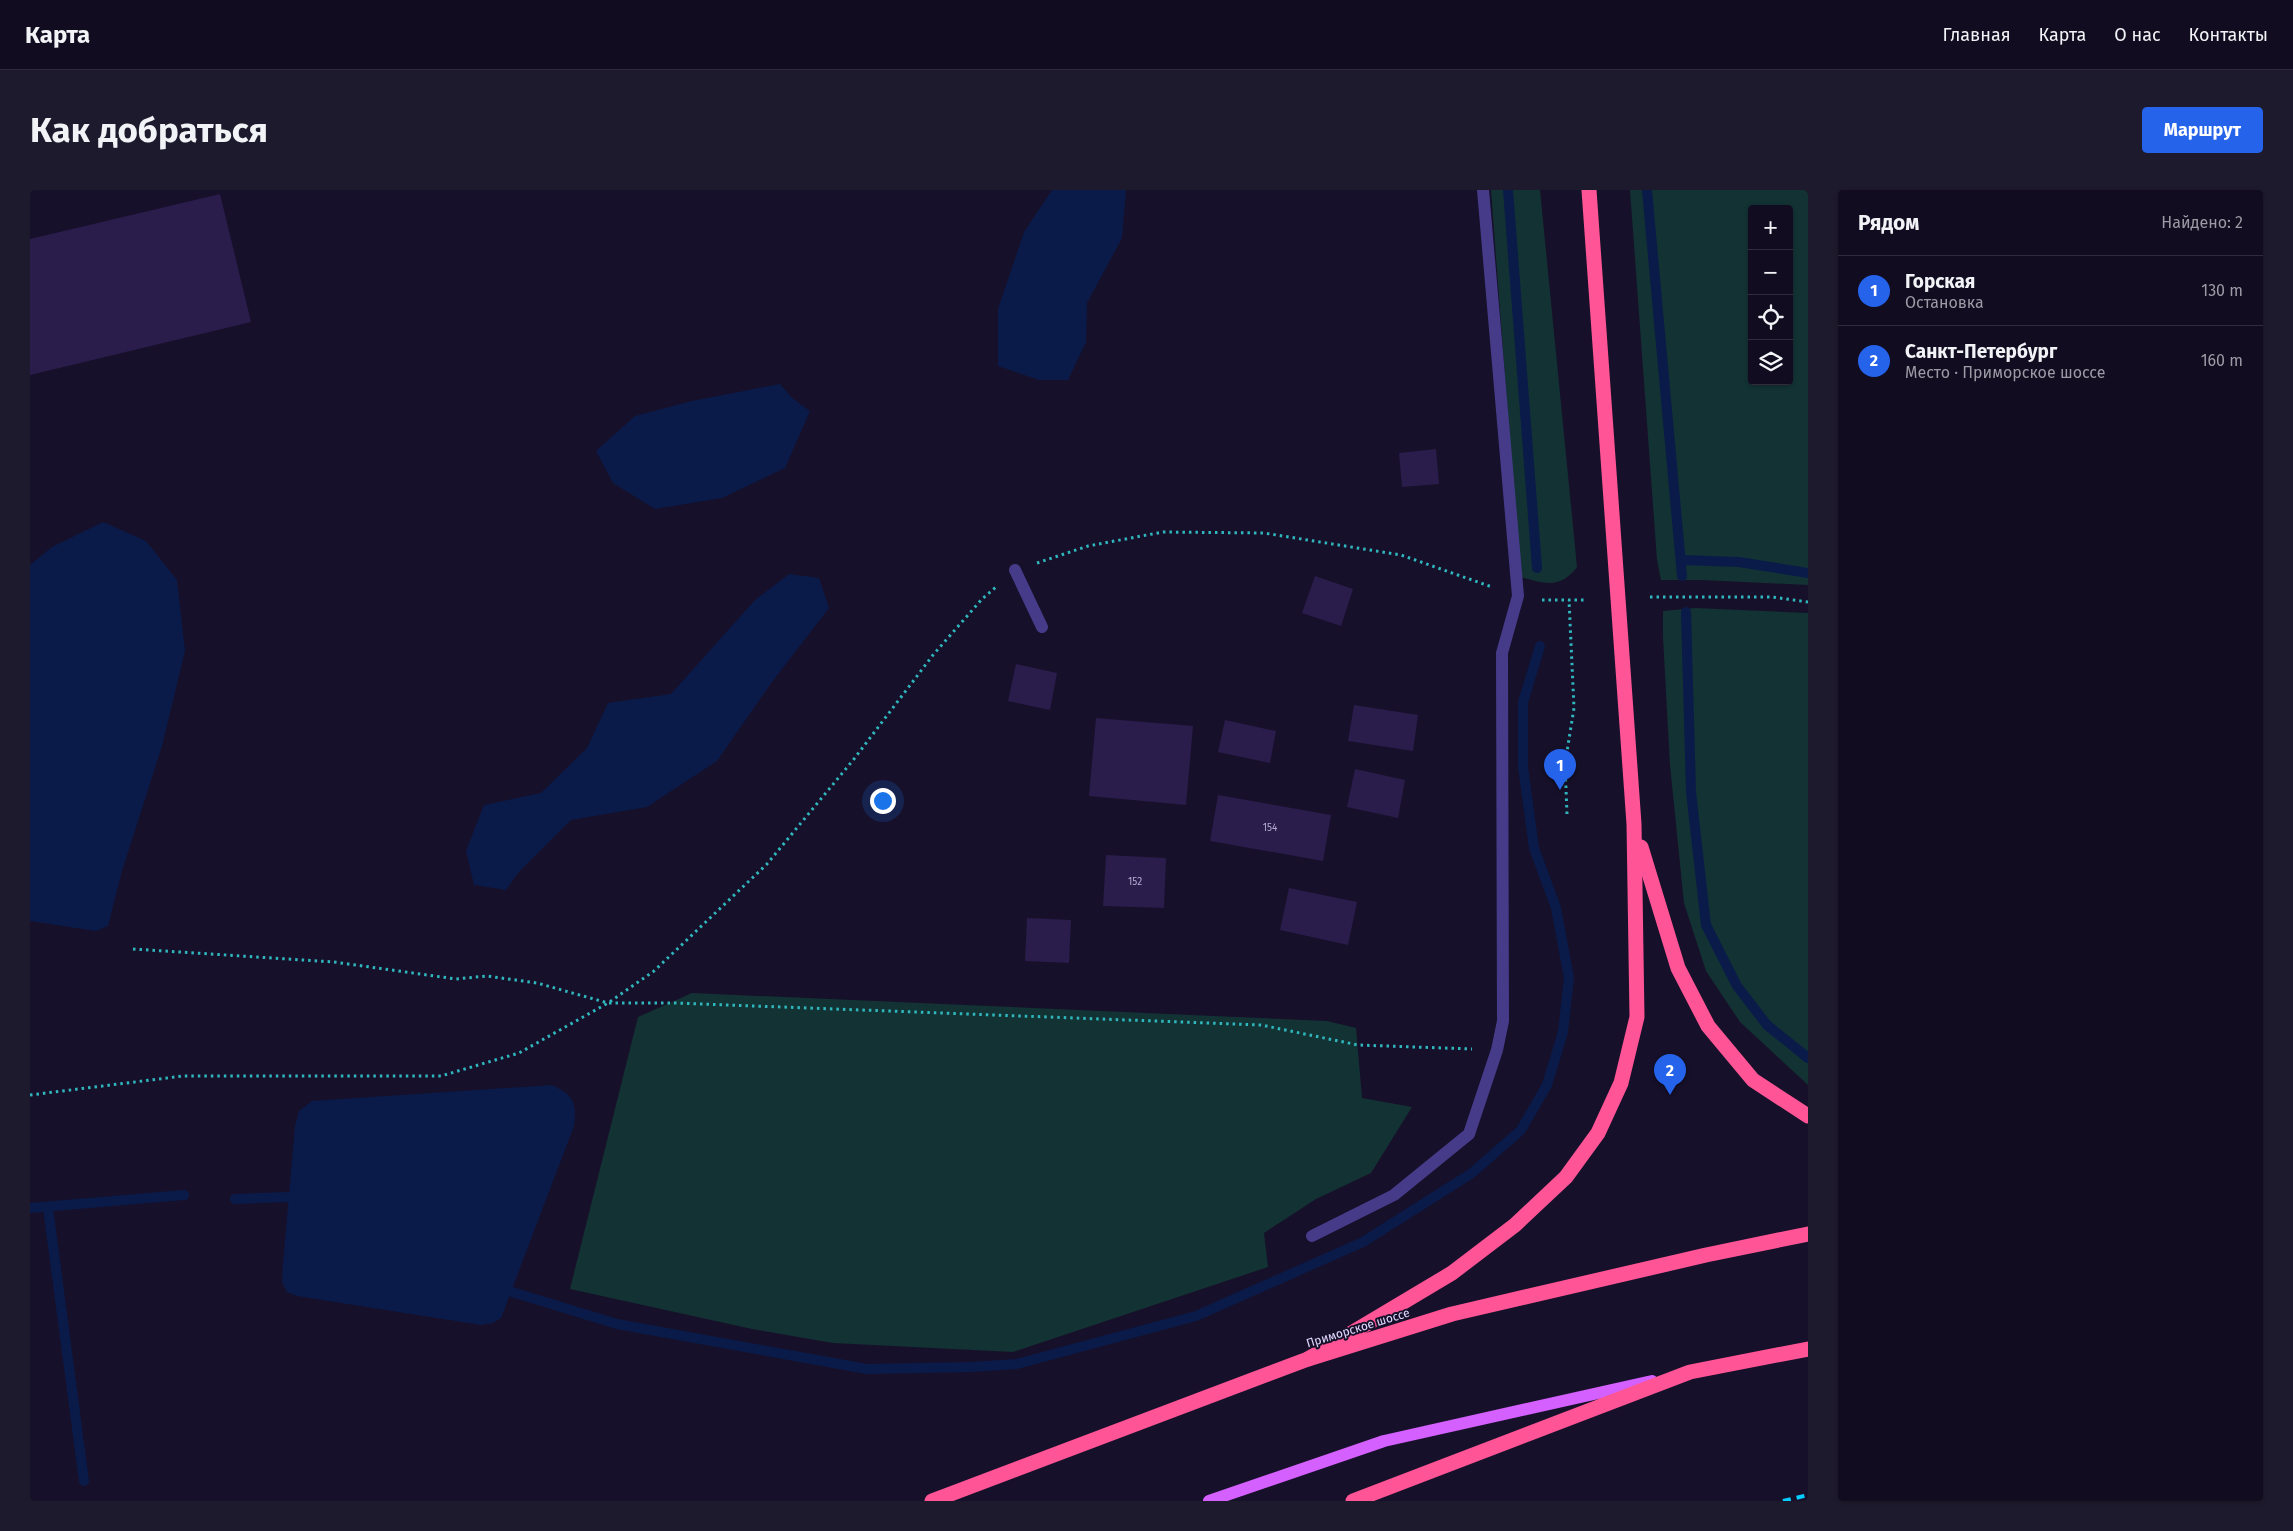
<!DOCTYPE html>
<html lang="ru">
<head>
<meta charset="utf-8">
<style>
	body { margin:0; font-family:"Fira Sans",sans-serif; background:#1e1a2d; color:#f1f3f6 }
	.controls { position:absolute; right:15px; top:15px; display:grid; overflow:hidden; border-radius:5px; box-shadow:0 1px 4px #0004 }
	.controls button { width:45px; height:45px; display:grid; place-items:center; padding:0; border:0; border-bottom:1px solid #302c3e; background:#110c20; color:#f1f3f6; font:25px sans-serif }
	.you { position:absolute; left:852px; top:610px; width:18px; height:18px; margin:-12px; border:4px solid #fff; border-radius:50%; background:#1a73e8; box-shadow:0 0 0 8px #1a73e833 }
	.badge { display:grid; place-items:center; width:32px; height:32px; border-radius:50%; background:#2563eb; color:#fff; font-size:16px; font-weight:700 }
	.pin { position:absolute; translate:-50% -41px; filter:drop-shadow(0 1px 2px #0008) }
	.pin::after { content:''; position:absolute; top:26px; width:18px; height:15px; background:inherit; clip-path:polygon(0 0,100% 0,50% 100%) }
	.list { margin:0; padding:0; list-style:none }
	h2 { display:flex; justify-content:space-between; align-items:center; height:65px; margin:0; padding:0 20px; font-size:21px }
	h2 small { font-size:16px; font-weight:400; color:#9c9ba5 }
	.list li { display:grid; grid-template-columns:32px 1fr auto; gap:15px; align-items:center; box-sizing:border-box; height:70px; padding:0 20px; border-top:1px solid #302c3e }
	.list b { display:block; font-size:19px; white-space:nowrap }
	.list p { margin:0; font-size:16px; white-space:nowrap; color:#9c9ba5 }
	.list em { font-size:16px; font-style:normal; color:#9c9ba5 }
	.icon { flex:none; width:28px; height:28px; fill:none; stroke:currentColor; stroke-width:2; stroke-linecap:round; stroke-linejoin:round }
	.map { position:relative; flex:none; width:1778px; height:1311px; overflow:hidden; border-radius:5px }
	header { display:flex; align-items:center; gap:30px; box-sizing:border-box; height:70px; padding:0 25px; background:#110c20; border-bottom:1px solid #302c3e }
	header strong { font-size:24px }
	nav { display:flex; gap:28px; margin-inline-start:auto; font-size:18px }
	.intro { display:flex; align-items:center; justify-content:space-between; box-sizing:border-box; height:120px; padding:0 30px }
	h1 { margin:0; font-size:35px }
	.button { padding:12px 22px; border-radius:5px; background:#2563eb; color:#fff; font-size:18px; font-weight:700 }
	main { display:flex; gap:30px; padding:0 30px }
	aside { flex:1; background:#110c20; border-radius:5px; box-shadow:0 1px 4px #0004 }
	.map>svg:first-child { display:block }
	.green { fill:#133234; fill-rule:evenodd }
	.water { fill:#0a1b49 }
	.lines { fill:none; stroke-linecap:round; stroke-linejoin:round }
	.stream { stroke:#0a1b49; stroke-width:10 }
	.building { fill:#2a1c4b }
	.path { stroke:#2fb7bd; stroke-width:3; stroke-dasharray:2.5 4; stroke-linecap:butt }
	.lane { stroke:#463b89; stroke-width:12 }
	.primary { stroke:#d460ff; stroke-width:12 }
	.highway { stroke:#ff5495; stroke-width:15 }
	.rail { stroke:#05cdff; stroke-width:4; stroke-dasharray:8 6; stroke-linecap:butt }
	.labels { text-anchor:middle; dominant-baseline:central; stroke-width:4; stroke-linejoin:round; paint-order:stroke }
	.number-label { font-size:10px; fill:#b3aad2 }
	.street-label { font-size:12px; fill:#e1d9ff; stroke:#17102a }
</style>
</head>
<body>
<header>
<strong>Карта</strong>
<nav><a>Главная</a><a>Карта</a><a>О нас</a><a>Контакты</a></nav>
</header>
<div class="intro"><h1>Как добраться</h1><a class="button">Маршрут</a></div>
<main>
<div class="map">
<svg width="1778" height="1311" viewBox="0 0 1778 1311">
	<rect width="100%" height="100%" fill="#17102a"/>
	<g class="green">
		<path d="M1461,0H1510L1547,377C1530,400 1514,393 1490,387Z"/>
		<path d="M1600,0H1778V395L1672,390H1631L1627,370ZM1722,19H1759V191H1722Z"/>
		<polygon points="1665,418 1778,423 1778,895 1710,832 1676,781 1654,713 1640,575 1633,447 1633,421"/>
		<polygon points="662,803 1297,831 1326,838 1332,908 1382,917 1341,983 1286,1009 1234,1043 1238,1077 983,1162 803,1153 722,1139 540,1099 608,827"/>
	</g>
	<g class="water">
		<polygon points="1022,0 1096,0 1092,48 1057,113 1056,152 1038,190 1009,190 968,176 968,119 994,42"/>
		<polygon points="750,194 762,208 780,221 755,278 692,308 625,319 583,293 566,261 605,226 662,211"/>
		<polygon points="73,332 116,351 147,390 155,461 132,556 92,681 78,736 66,741 0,731 0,375 22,357"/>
		<polygon points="759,384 789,388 799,418 742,492 687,571 617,617 541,630 488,683 476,700 444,695 436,661 454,615 511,603 557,558 578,513 641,504 725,410"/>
		<path d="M522,895C543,905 547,912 544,936L471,1128L463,1133L451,1135L267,1106L257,1102L252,1092L253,1074L265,936L269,921L282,911Z"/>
	</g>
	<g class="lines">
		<g class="stream">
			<polyline points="1478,0 1507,378"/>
			<polyline points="1617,0 1652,386"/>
			<polyline points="1651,370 1709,372 1778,383"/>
			<polyline points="1656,422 1661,602 1676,735 1707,796 1737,835 1778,868"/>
			<polyline points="205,1009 260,1007 270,1011"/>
			<polyline points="0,1018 154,1005"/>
			<polyline points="18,1018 54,1291"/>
			<polyline points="469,1098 587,1134 837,1179 941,1177 987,1174 1166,1126 1333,1052 1442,983 1491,940 1517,895 1533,842 1539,788 1526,718 1504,658 1493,577 1493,512 1510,456"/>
		</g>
	</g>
	<g class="building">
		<polygon points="190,4 221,132 0,185 0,49"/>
		<polygon points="1406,259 1409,294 1372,297 1369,263"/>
		<polygon points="1285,386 1323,399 1311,436 1272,423"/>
		<polygon points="986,474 1027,483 1020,520 978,511"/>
		<polygon points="1324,515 1388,525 1383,561 1318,551"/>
		<polygon points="1066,528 1163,536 1156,615 1059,606"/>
		<polygon points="1195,530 1246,541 1240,573 1188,562"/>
		<polygon points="1325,579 1375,590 1368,628 1317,617"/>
		<polygon points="1188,605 1301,625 1293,671 1180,651"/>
		<polygon points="1076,665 1136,668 1134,718 1073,716"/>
		<polygon points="1259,698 1327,712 1318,755 1250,740"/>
		<polygon points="997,728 1041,730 1039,773 995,771"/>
	</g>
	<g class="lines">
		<g class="path">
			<polyline points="1007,373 1058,356 1133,342 1234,343 1371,365 1462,397"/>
			<polyline points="1620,407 1742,407 1778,412"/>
			<polyline points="1512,410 1557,410"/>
			<polyline points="1537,624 1535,574 1544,518 1539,410"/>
			<polyline points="103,759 304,772 426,789 457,786 507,793 578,813 645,813 1231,835 1328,855 1442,859"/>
			<polyline points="0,905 153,886 411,886 489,863 578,813 624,781 737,674 824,569 903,465 952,409 966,397"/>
		</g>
		<g class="lane">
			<polyline points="985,380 1012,437"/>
			<polyline points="1282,1046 1364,1005 1439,944 1467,860 1473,831 1472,463 1488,406 1453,0"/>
		</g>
		<polyline class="primary" points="1179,1311 1354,1251 1622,1191"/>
		<g class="highway">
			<polyline points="1611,657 1648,778 1678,836 1723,890 1778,926"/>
			<polyline points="1278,1169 1422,1083 1485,1035 1536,987 1568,943 1591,893 1607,827 1604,634 1559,0"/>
			<polyline points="902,1311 1278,1169 1422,1124 1676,1065 1778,1044"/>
			<polyline points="1323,1311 1660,1182 1778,1159"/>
		</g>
		<polyline class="rail" points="1753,1311 1778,1305"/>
	</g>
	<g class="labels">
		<g class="number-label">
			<text x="1240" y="638">154</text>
			<text x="1105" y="692">152</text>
		</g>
		<g class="street-label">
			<text transform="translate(1328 1138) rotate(-17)">Приморское шоссе</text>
		</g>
	</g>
</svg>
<div class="controls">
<button>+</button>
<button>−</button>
<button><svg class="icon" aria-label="locate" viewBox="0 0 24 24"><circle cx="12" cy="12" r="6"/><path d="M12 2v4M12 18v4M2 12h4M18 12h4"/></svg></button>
<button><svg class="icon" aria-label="layers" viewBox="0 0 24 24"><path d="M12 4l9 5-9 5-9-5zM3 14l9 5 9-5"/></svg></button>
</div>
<div class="you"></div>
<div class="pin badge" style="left:1530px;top:600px">1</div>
<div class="pin badge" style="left:1640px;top:905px">2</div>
</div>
<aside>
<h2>Рядом<small>Найдено: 2</small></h2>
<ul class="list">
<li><span class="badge">1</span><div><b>Горская</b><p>Остановка</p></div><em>130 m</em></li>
<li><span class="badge">2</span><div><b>Санкт-Петербург</b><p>Место · Приморское шоссе</p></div><em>160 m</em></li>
</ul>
</aside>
</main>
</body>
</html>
